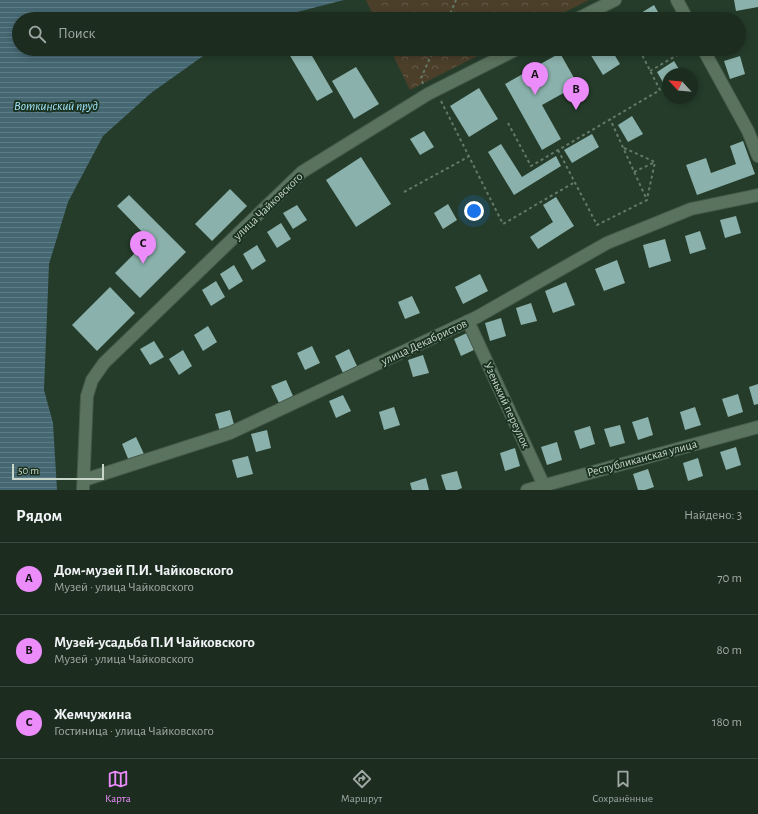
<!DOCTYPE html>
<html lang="ru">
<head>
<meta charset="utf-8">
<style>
	body { margin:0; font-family:"Alegreya Sans",sans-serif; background:#29392d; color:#f1f3f6 }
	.compass { position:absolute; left:662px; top:68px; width:36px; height:36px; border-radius:50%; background:#1c2d20; box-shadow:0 2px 6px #0003; rotate:296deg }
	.scale { position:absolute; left:12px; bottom:10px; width:92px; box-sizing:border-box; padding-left:4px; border:2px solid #c8d6ca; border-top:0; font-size:11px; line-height:14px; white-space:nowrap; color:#c8d6ca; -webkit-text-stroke:3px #1b3220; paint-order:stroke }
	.you { position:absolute; left:474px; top:211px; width:14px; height:14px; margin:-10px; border:3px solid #fff; border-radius:50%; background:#1a73e8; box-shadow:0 0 0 6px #1a73e833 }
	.badge { display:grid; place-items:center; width:26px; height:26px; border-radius:50%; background:#ec8cfb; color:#111; font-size:13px; font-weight:700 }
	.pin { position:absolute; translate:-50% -33px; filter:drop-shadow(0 1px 2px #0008) }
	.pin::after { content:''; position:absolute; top:21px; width:14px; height:12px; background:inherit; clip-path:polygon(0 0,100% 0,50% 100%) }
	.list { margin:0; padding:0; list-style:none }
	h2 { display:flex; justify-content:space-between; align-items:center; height:52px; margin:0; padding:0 16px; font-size:17px }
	h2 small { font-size:13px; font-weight:400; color:#a0a8a5 }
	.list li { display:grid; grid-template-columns:26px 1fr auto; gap:12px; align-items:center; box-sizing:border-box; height:72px; padding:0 16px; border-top:1px solid #3a493e }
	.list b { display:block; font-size:15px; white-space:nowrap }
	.list p { margin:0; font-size:13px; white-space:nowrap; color:#a0a8a5 }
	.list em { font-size:13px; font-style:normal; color:#a0a8a5 }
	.icon { flex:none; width:22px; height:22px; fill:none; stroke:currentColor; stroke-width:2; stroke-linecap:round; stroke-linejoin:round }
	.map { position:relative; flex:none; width:758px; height:490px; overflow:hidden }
	.search { position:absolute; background:#1c2d20; box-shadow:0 2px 6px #0003; left:12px; right:12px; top:12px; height:44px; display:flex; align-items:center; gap:10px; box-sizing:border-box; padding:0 14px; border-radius:22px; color:#a0a8a5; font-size:15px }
	.sheet { height:268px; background:#1c2d20 }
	nav { display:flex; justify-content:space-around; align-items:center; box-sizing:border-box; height:56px; border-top:1px solid #3a493e; background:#1c2d20; font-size:11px; color:#a0a8a5 }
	nav a { display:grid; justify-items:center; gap:2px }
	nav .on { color:#ec8cfb }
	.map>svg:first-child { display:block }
	.park { fill:url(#park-crowns) }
	.water { fill:url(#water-rules) }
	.building { fill:#8ab1ab }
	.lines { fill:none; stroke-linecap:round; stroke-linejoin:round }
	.street-casing { stroke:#455949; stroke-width:14 }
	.secondary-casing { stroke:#455949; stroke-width:14 }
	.path { stroke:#657969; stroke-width:2; stroke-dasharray:3 3; stroke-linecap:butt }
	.street { stroke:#5a735e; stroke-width:12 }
	.secondary { stroke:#5a735e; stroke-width:12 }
	.labels { text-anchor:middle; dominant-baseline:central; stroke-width:4; stroke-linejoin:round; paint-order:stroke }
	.street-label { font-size:12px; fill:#c8d6ca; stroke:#1b3220 }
	.water-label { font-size:13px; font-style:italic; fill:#a1e4f9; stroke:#1b3220 }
</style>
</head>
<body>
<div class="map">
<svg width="758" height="490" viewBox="0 0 758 490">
	<defs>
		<pattern id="park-crowns" width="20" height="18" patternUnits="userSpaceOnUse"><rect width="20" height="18" fill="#4b3f2a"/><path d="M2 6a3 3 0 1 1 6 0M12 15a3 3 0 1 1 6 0" fill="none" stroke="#635a48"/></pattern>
		<pattern id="water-rules" width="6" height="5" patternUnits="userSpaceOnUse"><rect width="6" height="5" fill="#456772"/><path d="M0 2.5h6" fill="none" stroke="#5e7c85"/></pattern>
	</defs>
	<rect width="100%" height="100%" fill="#253c2a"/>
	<g class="park">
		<polygon points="366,0 589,0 551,19 375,19"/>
		<polygon points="390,49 491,49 410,90"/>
	</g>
	<polygon class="water" points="0,0 344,0 270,19 19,19 19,49 213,49 151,93 103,136 68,202 49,264 44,390 53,423 57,490 0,490"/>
	<g class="building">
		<polygon points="734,0 758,0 758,7 736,11"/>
		<polygon points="654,5 662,19 638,19 636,16"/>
		<polygon points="286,49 308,49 333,92 317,101"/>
		<polygon points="587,49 611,49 620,64 603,75"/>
		<polygon points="560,53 578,85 542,105 561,139 542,150 505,84"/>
		<polygon points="740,56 745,74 730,79 724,61"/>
		<polygon points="674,61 682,74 668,74 668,91 657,72"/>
		<polygon points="356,67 379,104 354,119 332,81"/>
		<polygon points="479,88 498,119 469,137 450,106"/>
		<polygon points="632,116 643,134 628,142 618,125"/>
		<polygon points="424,131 434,147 420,155 410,139"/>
		<polygon points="592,134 599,147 572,163 564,150"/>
		<polygon points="743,141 755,174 697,195 686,165 706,158 711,173 736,164 730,146"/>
		<polygon points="501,144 522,177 556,156 561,166 514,195 488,152"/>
		<polygon points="361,157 391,204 356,227 326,180"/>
		<polygon points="230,189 247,206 212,241 195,224"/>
		<polygon points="129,195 186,252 140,298 115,273 149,239 117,206"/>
		<polygon points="556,197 574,226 538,249 530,237 553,222 543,205"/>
		<polygon points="448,204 457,220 443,229 434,213"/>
		<polygon points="297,205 307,220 293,229 283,213"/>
		<polygon points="736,216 741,233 725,238 720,220"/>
		<polygon points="281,223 291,239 277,248 267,232"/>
		<polygon points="700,231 706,249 690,254 685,236"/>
		<polygon points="665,239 671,261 649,268 643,245"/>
		<polygon points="257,245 266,261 252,270 243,254"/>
		<polygon points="617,260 625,283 604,291 595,269"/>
		<polygon points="234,265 243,281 229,290 220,274"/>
		<polygon points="480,274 488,291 463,304 455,287"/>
		<polygon points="216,281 225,297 211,306 202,290"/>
		<polygon points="566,282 575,305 553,313 545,291"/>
		<polygon points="110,287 135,313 97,351 72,325"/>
		<polygon points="412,296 420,313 405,319 398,302"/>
		<polygon points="531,303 537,321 521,325 516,308"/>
		<polygon points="501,318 506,336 490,341 485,323"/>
		<polygon points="208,326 217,342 203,351 194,335"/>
		<polygon points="469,332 476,349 461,356 454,339"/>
		<polygon points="154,341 164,357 150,365 140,349"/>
		<polygon points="312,346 320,363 305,370 297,353"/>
		<polygon points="349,349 357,366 343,373 335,356"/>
		<polygon points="183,350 192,366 179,375 169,359"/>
		<polygon points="423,355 429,373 413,377 408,360"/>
		<polygon points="286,380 293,396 279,403 271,386"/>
		<polygon points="758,384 758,404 754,405 749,387"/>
		<polygon points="738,394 743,412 728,417 722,399"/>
		<polygon points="343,395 351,411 336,418 329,401"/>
		<polygon points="394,407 400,425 384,430 379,412"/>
		<polygon points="695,407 701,425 685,430 680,412"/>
		<polygon points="230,410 235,428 220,432 215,414"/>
		<polygon points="648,417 653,435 638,440 632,422"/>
		<polygon points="620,425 625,443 610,447 604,429"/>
		<polygon points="590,426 595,444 580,449 574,431"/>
		<polygon points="267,430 271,448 256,452 251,434"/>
		<polygon points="136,437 144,454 129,461 122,444"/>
		<polygon points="557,442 562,460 547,465 541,447"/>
		<polygon points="736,447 741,465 726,470 720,452"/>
		<polygon points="515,448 520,466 505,471 500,453"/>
		<polygon points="248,456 253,474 237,478 232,460"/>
		<polygon points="698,458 703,476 688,481 683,463"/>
		<polygon points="648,469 654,487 645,490 638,490 633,474"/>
		<polygon points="457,471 462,488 457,490 446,490 441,475"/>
		<polygon points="426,478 429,490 412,490 410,483"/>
	</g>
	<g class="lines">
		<g class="street-casing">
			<g id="street">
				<polyline points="677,0 687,19"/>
				<polyline points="703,49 748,131 758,156"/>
				<polyline points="468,321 546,490"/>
				<polyline points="84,480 230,433 477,317 607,243 691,209 758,195"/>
				<polyline points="527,490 758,427"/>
			</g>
		</g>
		<g class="secondary-casing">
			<g id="secondary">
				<polyline points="577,19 615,0"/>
				<polyline points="83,490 87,396 92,380 104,363 302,172 428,94 517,49"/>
			</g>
		</g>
		<g class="path">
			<polyline points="448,19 456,0"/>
			<polyline points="650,71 688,49"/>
			<polyline points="423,84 421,78 434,49"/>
			<polyline points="441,101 503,224 575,182"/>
			<polyline points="508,123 531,166 660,90 639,49"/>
			<polyline points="624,148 655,162 647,199"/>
			<polyline points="558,150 597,225 647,200 610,119"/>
			<polyline points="634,172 655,162"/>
			<polyline points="404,192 468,157"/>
		</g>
		<use href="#street" class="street"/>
		<use href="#secondary" class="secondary"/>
	</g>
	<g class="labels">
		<g class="street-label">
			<text transform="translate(268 206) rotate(-44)">улица Чайковского</text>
			<text transform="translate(424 342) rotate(-25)">улица Декабристов</text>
			<text transform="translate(507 405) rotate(65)">Узенький переулок</text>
			<text transform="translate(642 458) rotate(-15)">Республиканская улица</text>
		</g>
		<g class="water-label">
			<text x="56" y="106">Воткинский пруд</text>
		</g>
	</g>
</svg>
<svg class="compass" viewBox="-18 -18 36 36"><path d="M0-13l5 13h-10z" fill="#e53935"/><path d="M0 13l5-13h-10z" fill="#a0a8a5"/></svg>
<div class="scale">50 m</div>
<div class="you"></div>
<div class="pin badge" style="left:535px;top:95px">A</div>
<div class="pin badge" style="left:576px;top:110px">B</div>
<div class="pin badge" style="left:143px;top:264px">C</div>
<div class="search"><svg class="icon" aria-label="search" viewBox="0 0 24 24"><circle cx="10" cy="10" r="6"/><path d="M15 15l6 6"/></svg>Поиск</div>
</div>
<section class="sheet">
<h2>Рядом<small>Найдено: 3</small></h2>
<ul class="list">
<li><span class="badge">A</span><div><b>Дом-музей П.И. Чайковского</b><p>Музей · улица Чайковского</p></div><em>70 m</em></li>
<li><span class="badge">B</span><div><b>Музей-усадьба П.И Чайковского</b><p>Музей · улица Чайковского</p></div><em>80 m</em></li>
<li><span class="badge">C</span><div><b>Жемчужина</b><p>Гостиница · улица Чайковского</p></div><em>180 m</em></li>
</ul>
</section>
<nav>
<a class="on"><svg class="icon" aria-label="map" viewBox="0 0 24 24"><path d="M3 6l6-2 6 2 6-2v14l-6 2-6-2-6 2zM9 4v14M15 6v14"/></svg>Карта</a>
<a><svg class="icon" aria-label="directions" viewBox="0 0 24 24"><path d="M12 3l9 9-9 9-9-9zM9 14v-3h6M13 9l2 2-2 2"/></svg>Маршрут</a>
<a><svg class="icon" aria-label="saved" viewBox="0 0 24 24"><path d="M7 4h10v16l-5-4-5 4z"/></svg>Сохранённые</a>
</nav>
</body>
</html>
